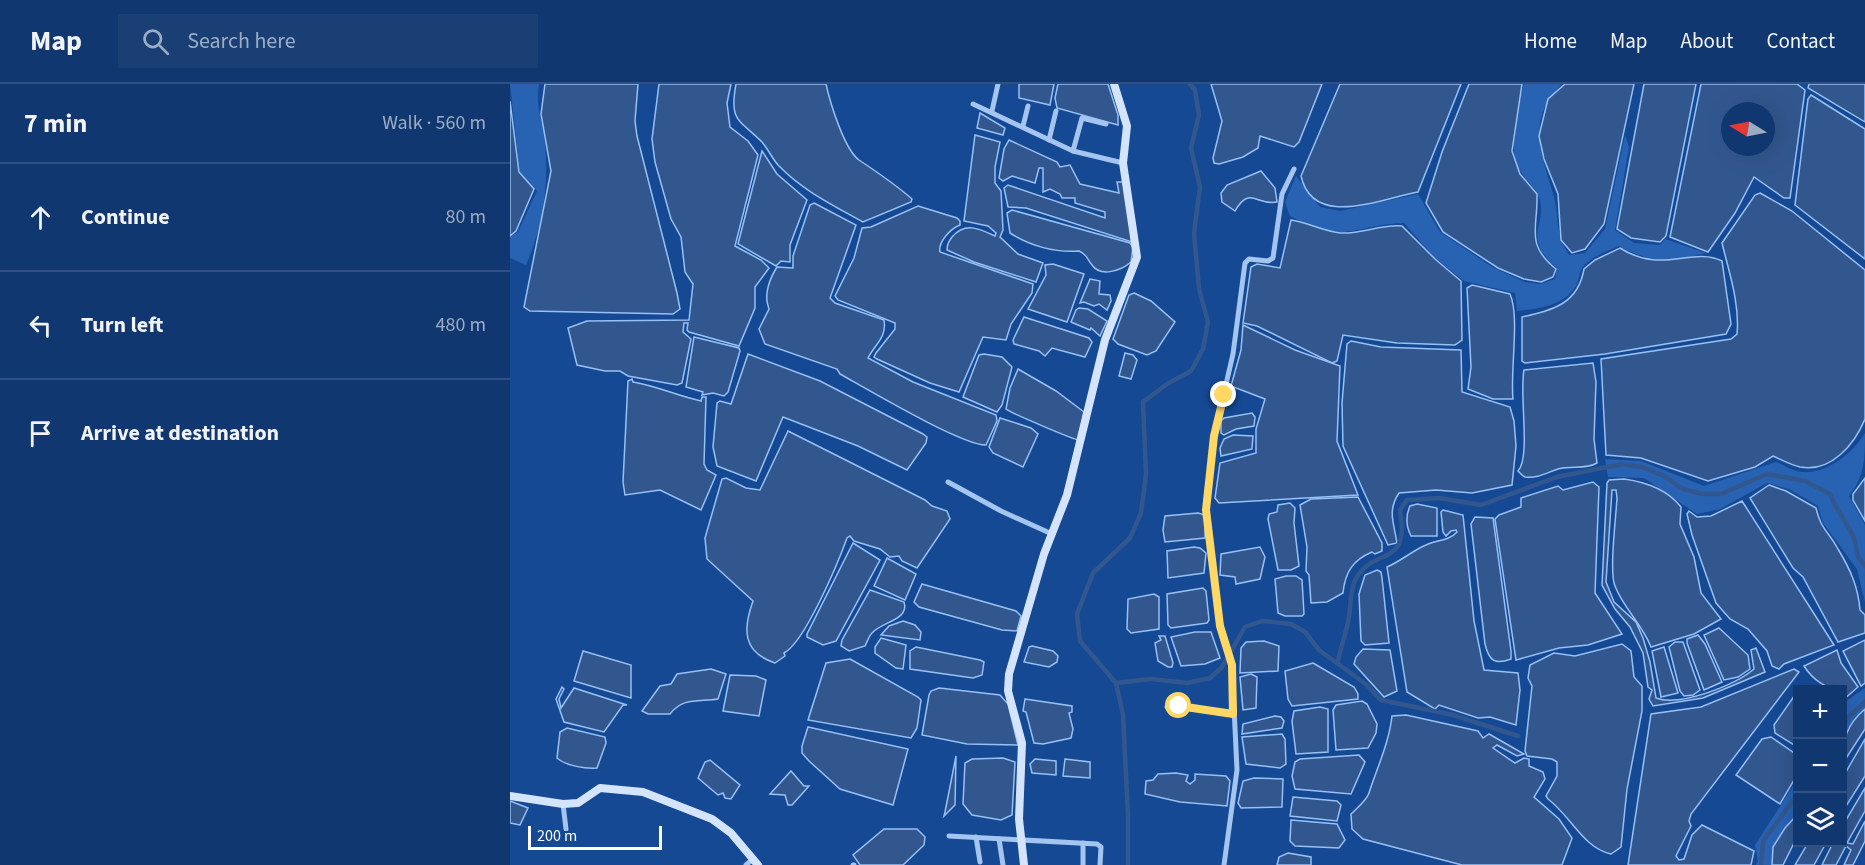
<!DOCTYPE html>
<html lang="en">
<head>
<meta charset="utf-8">
<style>
	body { margin:0; font-family:"Source Sans 3",sans-serif; background:#193f74; color:#f1f3f6 }
	.controls { position:absolute; right:18px; bottom:18px; display:grid; overflow:hidden; border-radius:0px; box-shadow:0 6px 24px #0002 }
	.controls button { width:54px; height:54px; display:grid; place-items:center; padding:0; border:0; border-bottom:2px solid #305182; background:#10376f; color:#f1f3f6; font:30px sans-serif }
	.compass { position:absolute; left:1211px; top:18px; width:54px; height:54px; border-radius:50%; background:#10376f; box-shadow:0 6px 24px #0002; rotate:280deg }
	.scale { position:absolute; left:18px; bottom:15px; width:134px; box-sizing:border-box; padding-left:6px; border:3px solid #fff; border-top:0; font-size:16px; line-height:21px; white-space:nowrap; color:#fff; -webkit-text-stroke:4px #154994; paint-order:stroke }
	.stop { position:absolute; width:18px; height:18px; margin:-14px; border:4px solid #ffd765; border-radius:50%; background:#fff }
	.stop.end { background:#ffd765; border-color:#fff; box-shadow:0 2px 6px #0008 }
	.list { margin:0; padding:0; list-style:none }
	h2 { display:flex; justify-content:space-between; align-items:center; height:78px; margin:0; padding:0 24px; font-size:26px }
	h2 small { font-size:20px; font-weight:400; color:#9cacc3 }
	.list li { display:grid; grid-template-columns:39px 1fr auto; gap:18px; align-items:center; box-sizing:border-box; height:108px; padding:0 24px; border-top:2px solid #305182 }
	.list b { display:block; font-size:22px; white-space:nowrap }
	.list em { font-size:20px; font-style:normal; color:#9cacc3 }
	.icon { flex:none; width:33px; height:33px; fill:none; stroke:currentColor; stroke-width:2; stroke-linecap:round; stroke-linejoin:round }
	.map { position:relative; flex:none; width:1355px; height:781px; overflow:hidden }
	header { display:flex; align-items:center; gap:36px; box-sizing:border-box; height:84px; padding:0 30px; background:#10376f; border-bottom:2px solid #305182 }
	header strong { font-size:28px }
	nav { display:flex; gap:33px; margin-inline-start:auto; font-size:21px }
	.search { width:420px; height:54px; background:#193f74; display:flex; align-items:center; gap:15px; box-sizing:border-box; padding:0 21px; border-radius:0px; color:#9cacc3; font-size:22px }
	main { display:flex }
	aside { flex:1; background:#10376f }
	.map>svg:first-child { display:block }
	.green { fill:#2863b3 }
	.water { fill:#32578f; stroke:#97c0f4; stroke-width:1.5; fill-rule:evenodd }
	.lines { fill:none; stroke-linecap:round; stroke-linejoin:round }
	.canal { stroke:#32578f; stroke-width:4.5 }
	.street { stroke:#a5c5f1; stroke-width:5 }
	.secondary { stroke:#d4e4fc; stroke-width:8 }
	.route { stroke:#ffd765; stroke-width:8 }
</style>
</head>
<body>
<header>
<strong>Map</strong>
<div class="search"><svg class="icon" aria-label="search" viewBox="0 0 24 24"><circle cx="10" cy="10" r="6"/><path d="M15 15l6 6"/></svg>Search here</div>
<nav><a>Home</a><a>Map</a><a>About</a><a>Contact</a></nav>
</header>
<main>
<aside>
<h2>7 min<small>Walk · 560 m</small></h2>
<ul class="list">
<li><svg class="icon" aria-label="ahead" viewBox="0 0 24 24"><path d="M12 20V5M6 11l6-6 6 6"/></svg><div><b>Continue</b></div><em>80 m</em></li>
<li><svg class="icon" aria-label="left" viewBox="0 0 24 24"><path d="M17 20v-9H6M10 6l-5 5 5 5"/></svg><div><b>Turn left</b></div><em>480 m</em></li>
<li><svg class="icon" aria-label="arrive" viewBox="0 0 24 24"><path d="M6 21V4h12l-3 4 3 4H6"/></svg><div><b>Arrive at destination</b></div></li>
</ul>
</aside>
<div class="map">
<svg width="1355" height="781" viewBox="0 0 1355 781">
	<rect width="100%" height="100%" fill="#154994"/>
	<g class="green">
		<path d="M0,0H29C25,25 33,36 35,59C39,100 33,143 16,181L0,174V153L8,148L27,107L10,89Z"/>
		<path d="M1014,0H1052C1015,35 1032,71 1044,113C1050,137 1044,148 1059,171L1075,169L1095,145L1115,51L1119,63L1105,146L1124,159L1150,161L1155,155L1196,169C1161,178 1142,180 1109,162C1097,167 1080,173 1072,184C1069,189 1069,197 1066,202C1054,222 1028,225 1007,227L1005,209L954,197L923,172L894,139C873,139 854,146 833,148C815,148 796,140 780,132L775,118L786,92L810,123L830,127L908,110L930,148L982,183L1015,198L1030,200L1045,195L1047,184C1008,152 1042,139 1027,109C1024,102 1016,97 1013,91C1009,85 1004,75 1004,69C1003,58 1010,11 1014,0Z"/>
		<path d="M1355,349C1355,374 1355,392 1339,412L1355,441V518L1347,485L1313,439L1308,422L1279,405L1257,399L1210,425L1187,430L1134,394L1098,393L1095,375L1131,377L1194,402L1266,378C1273,380 1284,388 1292,388C1317,390 1343,369 1355,349Z"/>
		<polygon points="1355,604 1355,625 1347,632 1333,655 1332,620"/>
		<polygon points="1287,696 1287,731 1275,744 1262,781 1246,781 1248,777 1245,761"/>
	</g>
	<g class="water">
		<polygon points="35,0 128,0 125,37 127,52 167,209 170,225 163,230 20,227 14,223 41,87 31,30"/>
		<polygon points="149,0 221,0 217,19 220,43 238,57 248,71 225,162 251,176 259,184 245,203 245,224 229,262 179,248 177,246 178,239 174,239 173,248 181,255 172,299 167,301 118,292 110,287 95,287 67,281 58,244 77,237 179,236 183,200 175,188 171,153 161,135 145,78 142,55"/>
		<path d="M226,0H316C320,18 334,65 349,76C367,88 385,100 402,115L401,118L353,138C323,121 293,107 268,81C262,74 258,65 252,58C229,35 219,38 226,0Z"/>
		<polygon points="509,0 544,0 540,21 509,14"/>
		<polygon points="548,0 598,0 608,31 608,41 547,24 545,14"/>
		<polygon points="701,0 812,0 789,58 784,63 750,52 748,64 733,73 709,80 704,79 703,74 712,37"/>
		<path d="M830,0H951L908,108C873,114 803,146 791,92Z"/>
		<path d="M959,0H1012L1002,67L1010,90L1027,110C1028,145 1015,160 1046,185L1043,193L1031,198L1014,195L988,184L933,148L916,119L932,68Z"/>
		<polygon points="1055,0 1124,0 1094,140 1075,165 1062,169 1051,156 1048,110 1034,75 1029,52 1038,15"/>
		<polygon points="1134,0 1186,0 1156,152 1150,158 1121,154 1107,145"/>
		<path d="M1191,0H1287L1295,6L1280,114H1274L1244,93L1225,129L1198,168L1160,153ZM1220,27H1256V63H1220Z"/>
		<polygon points="1299,0 1355,0 1355,38 1298,4"/>
		<polygon points="1301,11 1355,45 1355,175 1285,121 1298,15"/>
		<polygon points="0,17 9,88 24,105 6,147 0,152"/>
		<polygon points="470,29 495,44 493,51 467,44"/>
		<path d="M465,51L490,58L485,83V99L491,107L493,146L490,153L508,170L533,179L526,198L464,178L437,166C437,161 438,158 442,153C455,138 468,144 485,152L486,149L478,142L454,137Z"/>
		<polygon points="499,56 547,78 550,83 560,81 570,100 609,109 607,98 614,98 622,158 516,124 498,123 494,104 498,101 595,134 595,128 565,119 565,114 552,114 550,110 540,105 533,108 533,84 529,84 525,99 502,92 493,97 489,94 494,65"/>
		<polygon points="252,67 267,90 297,116 280,161 280,178 271,177 266,182 228,160"/>
		<path d="M751,87L765,104L767,118C746,122 740,101 725,127L712,118L711,109L717,101Z"/>
		<path d="M1250,109L1282,127L1355,186V335C1345,359 1322,389 1290,383C1281,381 1272,376 1263,372L1245,383L1198,397L1131,374L1096,371L1091,275L1221,255L1227,250C1230,220 1219,188 1212,159L1245,111Z"/>
		<path d="M304,119L346,141L320,214L325,219L374,236C377,254 365,260 358,274L403,298L486,331L487,337L476,361C451,361 357,305 330,290L327,285L255,260L249,245L259,225C253,211 260,194 267,183L283,184V172L300,121Z"/>
		<path d="M408,122L447,134L450,137V141C440,145 428,158 430,168L523,200L522,209L501,240L496,256L473,253L449,308L420,299L367,275L364,273L366,269L385,245V239L328,216L325,212L344,174L352,144L361,143Z"/>
		<path d="M502,126L620,159L623,163L621,178C612,186 591,194 582,181C577,175 577,170 569,167C546,169 520,162 500,149L497,129Z"/>
		<path d="M781,136C797,138 812,147 831,149C852,150 871,140 892,142L925,175L951,197L952,256L945,261L887,259L833,251L827,277L822,279L747,242L733,239L741,183L747,180L770,184Z"/>
		<path d="M1110,164C1152,191 1182,162 1212,177L1221,240L1216,250L1095,270L1015,279L1012,277V233C1043,226 1068,220 1074,185L1085,176Z"/>
		<polygon points="543,180 574,190 557,238 518,225 536,191 535,181"/>
		<polygon points="580,195 590,197 589,210 600,211 601,217 597,226 589,220 584,222 574,218 570,219"/>
		<path d="M962,201L1000,210C1010,232 1000,287 1003,315H983L958,305L961,283L957,204Z"/>
		<polygon points="624,209 641,217 665,238 646,267 637,271 608,260 603,255 619,211"/>
		<polygon points="569,224 578,225 597,237 590,252 581,244 580,246 561,238 566,226"/>
		<polygon points="514,233 579,254 582,258 575,273 542,264 535,272 529,267 504,260 503,256"/>
		<polygon points="733,241 785,266 830,282 827,357 848,411 709,419 705,414 710,379 746,369 746,345 755,315 721,302 731,266"/>
		<polygon points="184,253 229,264 230,267 218,308 214,312 203,309 192,311 193,308 176,303"/>
		<path d="M841,257L871,263L951,266L952,308L1000,323L1004,337L1006,362L1002,401L962,409L926,406L889,409C877,427 884,439 887,459L878,461L833,362L832,319L837,260Z"/>
		<polygon points="615,269 623,271 627,276 621,295 609,292"/>
		<polygon points="238,270 310,297 413,350 417,353 416,359 397,386 348,362 273,333 246,397 207,382 203,363 207,319 210,317 221,320"/>
		<polygon points="474,270 492,273 502,283 492,321 487,328 453,313 469,271"/>
		<path d="M1083,279L1086,298L1084,355L1087,379C1075,386 1062,381 1048,385C1038,388 1027,395 1015,393C1012,392 1010,389 1008,387C1021,373 1009,310 1014,286Z"/>
		<path d="M508,285L546,307L574,328L569,356C564,356 499,328 496,325L500,304Z"/>
		<path d="M122,295L123,298C147,302 168,312 191,317L192,313H196L194,380L197,386L206,391L191,426L150,406L115,411L113,398L118,297Z"/>
		<polygon points="742,329 745,333 744,342 726,345 714,351 711,349 711,337 714,334"/>
		<polygon points="490,334 521,344 528,350 513,383 483,369 479,363"/>
		<path d="M278,347L415,416L422,422L437,427L440,435L407,484L392,477L389,472L380,473L370,465L344,457L340,452L337,454C328,479 295,558 274,569L275,572L265,579C232,568 233,545 243,517L197,475L195,454L212,395L216,394L236,404L250,406Z"/>
		<polygon points="723,351 743,352 742,365 711,372 710,364 714,355"/>
		<polygon points="1355,394 1355,437 1343,416 1343,410"/>
		<path d="M1114,395C1136,398 1157,405 1171,423L1170,440L1184,473L1191,509L1211,535L1184,550L1141,563C1132,540 1114,525 1105,502C1099,488 1106,433 1107,414L1106,406H1102L1096,498L1104,518L1126,538L1133,554L1140,578L1146,614C1170,623 1225,601 1244,585L1241,566L1246,564L1255,588L1193,614L1143,622L1139,615L1142,606L1138,603L1133,569L1120,543L1105,525L1092,501L1097,399L1099,396Z"/>
		<polygon points="1083,398 1089,403 1085,509 1112,550 1078,561 1049,564 1006,576 985,435 989,431 1011,423 1011,414 1048,402 1053,406"/>
		<path d="M1259,401L1276,407L1306,424C1312,448 1318,446 1328,465C1340,485 1348,502 1350,526L1355,531V549L1328,558L1293,493L1283,484L1240,414Z"/>
		<path d="M848,413L872,459V467L865,470L862,468C843,476 835,488 833,509L817,518L801,519L799,491L796,487L797,463L790,421L801,415Z"/>
		<polygon points="1232,417 1324,561 1274,580 1269,585 1262,582 1257,567 1238,545 1220,535 1206,519 1182,451 1177,430 1179,427 1187,433 1201,432"/>
		<polygon points="780,419 785,424 784,439 789,482 781,486 768,486 758,435 759,430 767,428 768,421"/>
		<path d="M907,420L927,424V452H901C896,442 895,433 900,422Z"/>
		<path d="M933,426L953,431L964,537L974,586L1008,589L1010,606L1006,641L980,633L968,634L929,621L925,625L897,608L877,483C891,477 902,467 916,461C926,456 939,457 947,448L946,446L941,447L936,452L933,448L931,428Z"/>
		<polygon points="688,429 695,431 695,454 655,458 653,446 655,432"/>
		<path d="M965,433L983,434L1001,567V575C985,581 979,577 975,560L961,440Z"/>
		<polygon points="343,459 370,476 326,557 313,561 297,553 297,550"/>
		<polygon points="684,463 690,464 696,469 694,489 658,494 657,467"/>
		<polygon points="750,463 755,473 750,495 726,500 725,493 710,491 711,470"/>
		<polygon points="377,474 406,490 395,516 364,502"/>
		<polygon points="867,486 871,488 872,494 879,559 855,561 851,557 849,510 855,491"/>
		<polygon points="776,492 786,492 792,496 794,530 792,532 775,532 768,529 765,495"/>
		<polygon points="412,500 506,527 511,532 507,547 492,546 409,523 404,518"/>
		<polygon points="693,504 696,507 699,536 697,539 661,544 658,541 657,510"/>
		<path d="M360,506L394,518C400,536 371,538 362,549C359,552 357,558 355,562L339,567L331,562L332,556Z"/>
		<polygon points="644,510 649,513 649,545 621,549 617,545 618,515"/>
		<polygon points="393,537 405,541 411,548 410,556 371,551 379,542"/>
		<polygon points="1209,544 1238,571 1240,585 1228,593 1214,596 1194,551"/>
		<polygon points="685,548 701,548 710,574 695,580 671,582 661,553"/>
		<polygon points="1188,551 1195,560 1212,598 1194,606 1177,559 1177,555"/>
		<polygon points="649,552 655,552 663,579 662,583 658,583 648,577 645,559 651,556"/>
		<polygon points="371,554 396,561 393,585 386,584 365,569 365,563"/>
		<polygon points="1355,556 1355,599 1351,602 1333,567"/>
		<polygon points="754,557 769,562 768,587 730,589 731,564 736,558"/>
		<polygon points="1165,558 1173,558 1190,606 1183,611 1174,612 1170,607 1159,563"/>
		<path d="M1112,560L1121,567L1124,593L1132,602V627L1117,705L1111,763L1101,770C1073,764 1060,731 1038,715L1036,712L1047,692V678L1042,675L1017,672L1015,667L1022,602L1018,594L1020,581L1044,569L1065,572Z"/>
		<polygon points="522,562 543,567 548,572 547,578 539,583 514,578 519,563"/>
		<polygon points="406,563 470,576 474,578 472,591 463,594 400,585 400,567"/>
		<polygon points="1154,563 1168,609 1151,613 1142,567"/>
		<polygon points="853,565 880,566 887,607 874,613 844,580 846,573"/>
		<path d="M1327,566L1331,579L1348,603L1333,616L1332,606C1317,606 1302,595 1294,582Z"/>
		<polygon points="73,567 121,581 121,614 64,597"/>
		<polygon points="340,575 408,613 411,616 407,644 401,654 298,636 316,579"/>
		<polygon points="803,579 844,603 848,610 848,615 782,622 778,615 775,587"/>
		<path d="M201,585L216,590L208,615C189,618 173,613 160,630H138L132,627L150,602L161,600L167,590Z"/>
		<polygon points="1284,585 1289,588 1181,730 1179,737 1181,742 1166,772 1169,776 1174,775 1182,751 1192,741 1244,767 1241,781 1118,781 1141,630 1191,623"/>
		<polygon points="741,590 747,593 746,624 733,626 730,593"/>
		<polygon points="220,591 246,592 256,596 249,632 213,627"/>
		<polygon points="52,603 54,605 49,615 51,624 64,604 117,621 113,621 94,648 54,638 46,615"/>
		<polygon points="429,604 490,611 498,620 508,661 457,660 412,651 419,611 421,607"/>
		<polygon points="1287,608 1287,663 1265,649 1264,641"/>
		<polygon points="515,615 562,622 562,628 559,629 563,645 561,654 533,660 524,659 516,628 513,627"/>
		<polygon points="852,617 857,620 867,640 866,649 858,664 826,666 823,626 826,621"/>
		<polygon points="810,623 818,625 818,668 786,670 782,637 784,627"/>
		<path d="M1355,625V645L1333,679C1332,656 1337,640 1355,625Z"/>
		<path d="M896,631L968,647L973,654L979,650L1014,670L1007,672L987,661L983,664L1005,679L1014,674L1019,675V682L1033,688L1035,695L1024,713L1049,735L1062,754L1052,781H952L853,755L842,745L841,730C847,724 857,716 859,709C867,684 879,659 882,632Z"/>
		<polygon points="765,632 771,633 774,637 772,644 732,650 733,640"/>
		<polygon points="298,643 398,665 383,721 330,705 299,677 292,669 292,662"/>
		<path d="M57,644L95,653L96,659L87,684C76,685 56,682 47,674L50,648Z"/>
		<polygon points="772,650 775,655 776,680 770,684 736,680 732,653"/>
		<polygon points="1261,653 1287,671 1287,691 1270,720 1226,691 1252,655"/>
		<polygon points="1355,655 1355,692 1333,727 1333,693"/>
		<polygon points="849,671 855,678 841,710 785,705 782,692 785,678 790,675"/>
		<polygon points="446,672 445,721 434,732 435,728"/>
		<polygon points="493,674 505,678 502,731 491,736 462,731 453,720 455,679 462,675"/>
		<polygon points="525,675 546,677 546,691 522,689 520,680"/>
		<polygon points="555,675 580,678 580,694 553,692"/>
		<polygon points="200,676 230,701 221,715 215,714 213,709 208,711 188,694 195,678"/>
		<polygon points="281,687 294,702 299,702 282,721 278,721 275,711 260,710"/>
		<polygon points="666,689 678,691 676,697 680,700 685,696 685,690 716,692 720,697 717,722 670,718 635,710 636,697 643,696 648,690"/>
		<polygon points="744,694 773,695 772,723 731,724 728,719 733,697"/>
		<polygon points="1355,704 1355,727 1337,759 1343,760 1355,737 1355,757 1343,781 1334,781 1341,766 1336,762 1326,781 1312,781 1323,759 1332,758 1333,741"/>
		<polygon points="783,713 827,717 831,721 827,737 780,732"/>
		<polygon points="0,717 18,724 10,741 0,739"/>
		<polygon points="1287,731 1287,753 1273,781 1262,781 1263,763 1275,744"/>
		<polygon points="781,736 827,740 835,756 829,764 785,762 780,757"/>
		<polygon points="374,745 407,745 415,753 414,761 393,781 350,781 343,771"/>
		<polygon points="1298,759 1316,759 1304,781 1285,781"/>
		<polygon points="778,769 801,773 801,781 767,781 769,773"/>
	</g>
	<g class="lines">
		<g class="canal">
			<path d="M828,577C831,562 837,547 839,532C841,522 840,509 844,499C860,460 901,488 890,426L897,416L929,414L971,421L1047,393L1112,380L1132,383L1154,392L1173,405L1192,410H1211L1257,390L1295,397L1320,410C1326,426 1336,437 1343,452C1350,467 1341,466 1355,482"/>
			<polyline points="606,599 641,595 677,599 700,594 712,583 735,543 752,537 781,540 795,548 809,566 857,601 871,616 943,631 1008,652"/>
			<polyline points="1332,639 1355,618"/>
			<polyline points="618,781 618,731 613,631 606,599 570,557 567,530 583,489 620,454 631,429 636,390 633,318 657,300 681,287 693,265 698,238 689,205 684,149 690,103 681,64 689,31 685,6 680,0"/>
			<polyline points="1251,781 1253,757 1288,710"/>
		</g>
		<g class="street">
			<polyline points="463,20 563,67 613,79"/>
			<polyline points="482,27 488,0"/>
			<polyline points="513,42 518,22"/>
			<polyline points="539,56 546,27"/>
			<polyline points="563,67 572,34 596,40"/>
			<polyline points="438,398 491,427 542,450"/>
			<path d="M657,623C679,621 700,628 723,630"/>
			<polyline points="53,720 56,745"/>
			<polyline points="439,752 587,760 591,763 590,781"/>
			<polyline points="466,753 470,778"/>
			<polyline points="489,755 493,781"/>
			<polyline points="573,759 573,781"/>
			<polyline points="236,781 243,775"/>
			<polyline points="343,781 344,781"/>
			<polyline points="714,781 727,686 722,581 710,542 696,426 704,352 723,270 735,179 739,175 758,177 763,174 772,110 784,85"/>
		</g>
		<g class="secondary">
			<polyline points="0,712 53,720 68,719 90,704 133,708 202,735 221,749 248,781"/>
			<polyline points="514,781 509,735 512,659 498,607 499,590 534,470 557,411 595,256 627,173 613,79 617,42 604,0"/>
		</g>
	</g>
	<g class="lines">
		<polyline class="route" points="669,622 723,630 722,581 710,542 696,426 704,352 714,311"/>
	</g>
</svg>
<div class="controls">
<button>+</button>
<button>−</button>
<button><svg class="icon" aria-label="layers" viewBox="0 0 24 24"><path d="M12 4l9 5-9 5-9-5zM3 14l9 5 9-5"/></svg></button>
</div>
<svg class="compass" viewBox="-18 -18 36 36"><path d="M0-13l5 13h-10z" fill="#e53935"/><path d="M0 13l5-13h-10z" fill="#9cacc3"/></svg>
<div class="scale">200 m</div>
<div class="stop" style="left:669px;top:622px"></div>
<div class="stop end" style="left:714px;top:311px"></div>
</div>
</main>
</body>
</html>
